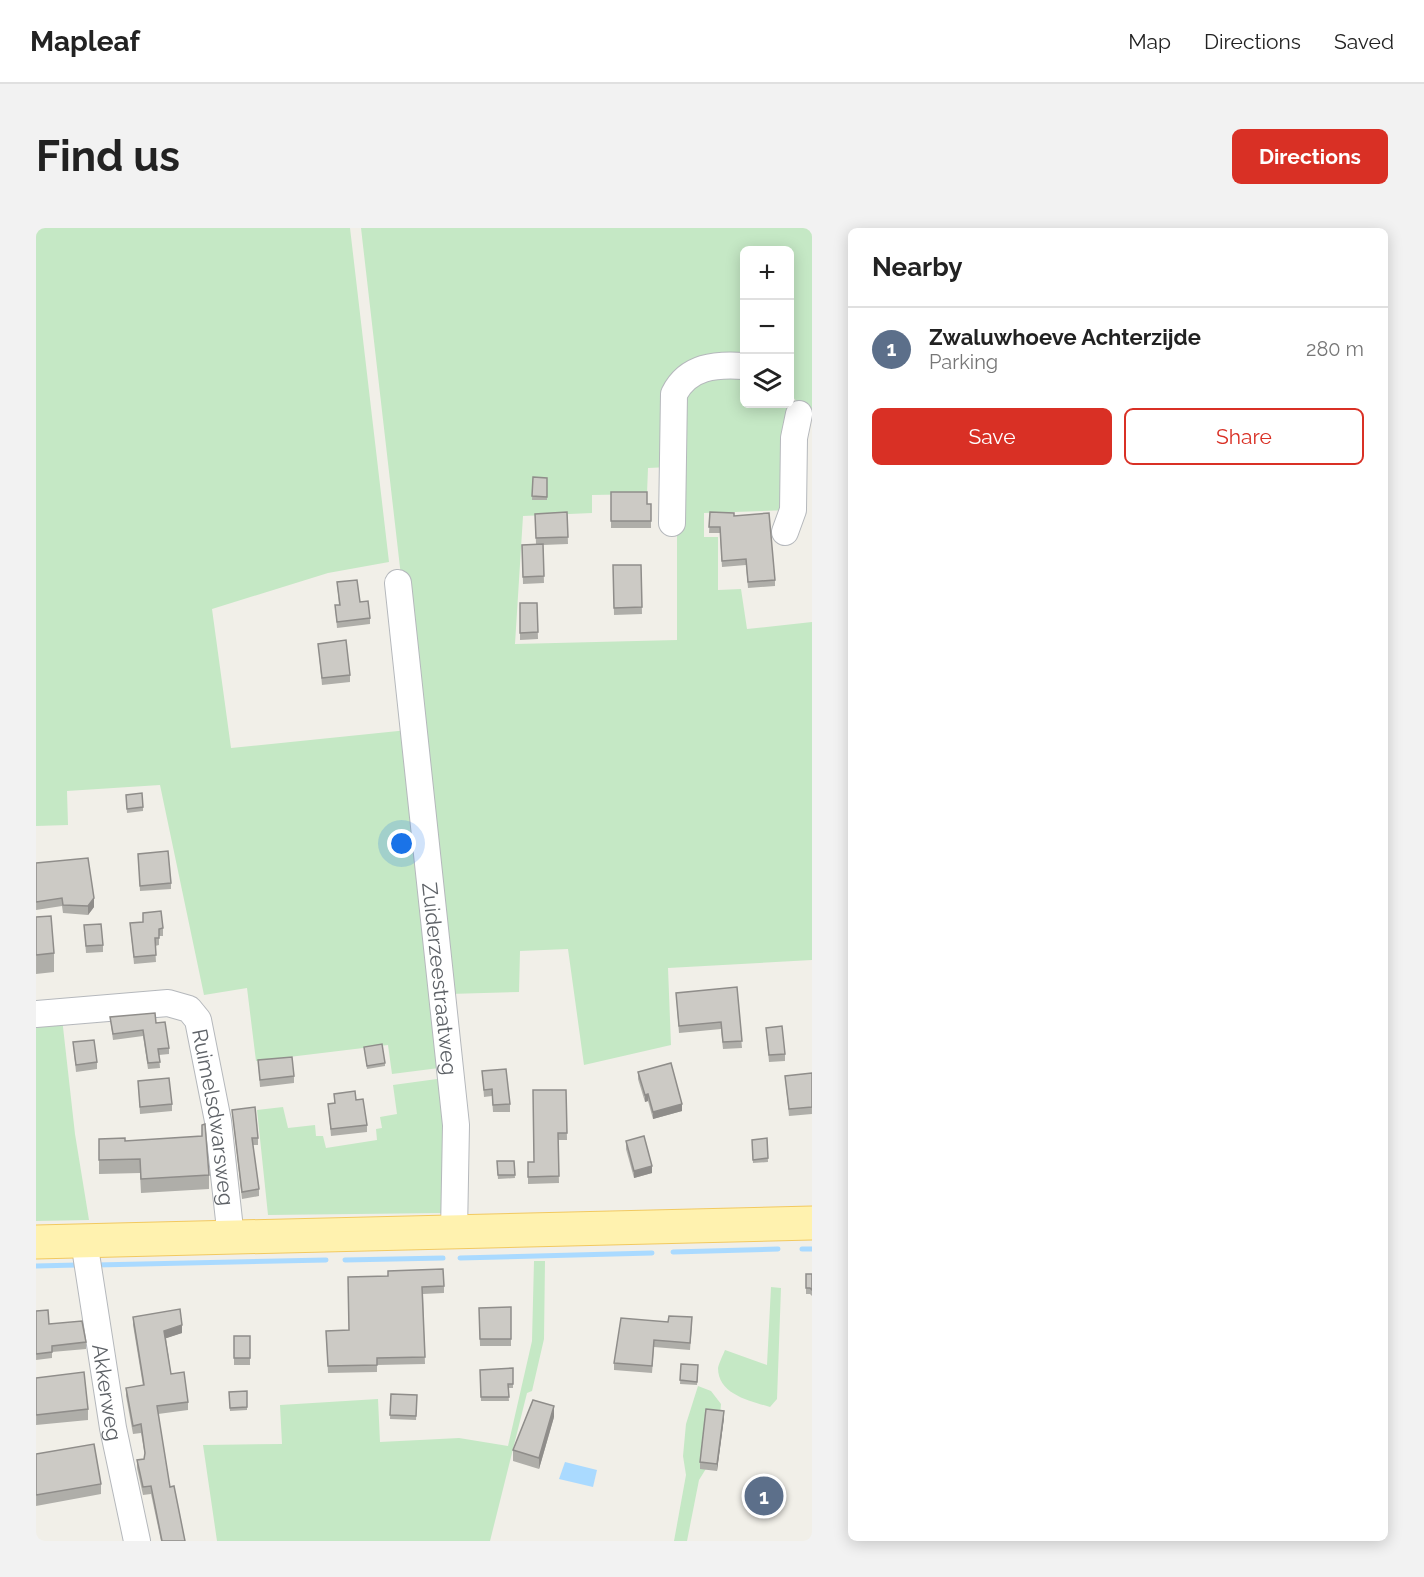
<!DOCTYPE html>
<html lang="en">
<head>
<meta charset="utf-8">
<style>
	body { margin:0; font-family:Raleway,sans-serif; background:#f2f2f2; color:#222 }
	.controls { position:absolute; right:18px; top:18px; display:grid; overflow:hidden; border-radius:9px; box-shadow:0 3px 15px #0003 }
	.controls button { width:54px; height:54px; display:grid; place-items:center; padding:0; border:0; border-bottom:2px solid #e0e0e0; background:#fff; color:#222; font:30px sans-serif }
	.you { position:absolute; left:366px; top:616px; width:21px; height:21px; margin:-15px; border:4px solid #fff; border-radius:50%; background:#1a73e8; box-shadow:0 0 0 9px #1a73e833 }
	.badge { display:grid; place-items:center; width:39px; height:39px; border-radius:50%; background:#d93025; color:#fff; font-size:20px; font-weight:700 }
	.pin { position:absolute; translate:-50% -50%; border:3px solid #fff; box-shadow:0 2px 6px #0006 }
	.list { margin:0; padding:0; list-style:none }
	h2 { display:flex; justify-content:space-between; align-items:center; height:78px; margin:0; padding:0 24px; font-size:26px }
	h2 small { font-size:20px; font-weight:400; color:#767676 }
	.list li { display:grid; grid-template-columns:39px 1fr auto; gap:18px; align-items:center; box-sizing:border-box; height:84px; padding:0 24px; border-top:2px solid #e0e0e0 }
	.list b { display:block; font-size:22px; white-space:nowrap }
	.list p { margin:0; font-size:20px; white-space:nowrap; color:#767676 }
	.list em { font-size:20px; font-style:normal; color:#767676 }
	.actions { display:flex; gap:12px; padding:18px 24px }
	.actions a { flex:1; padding:14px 0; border:2px solid #d93025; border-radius:9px; text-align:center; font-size:21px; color:#d93025 }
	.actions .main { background:#d93025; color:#fff }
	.icon { flex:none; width:33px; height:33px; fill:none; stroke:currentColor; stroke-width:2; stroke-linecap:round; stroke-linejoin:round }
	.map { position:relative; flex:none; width:776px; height:1313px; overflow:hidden; border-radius:9px }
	header { display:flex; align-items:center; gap:36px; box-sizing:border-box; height:84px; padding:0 30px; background:#fff; border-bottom:2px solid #e0e0e0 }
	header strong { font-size:28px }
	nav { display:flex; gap:33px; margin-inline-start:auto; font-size:21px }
	.intro { display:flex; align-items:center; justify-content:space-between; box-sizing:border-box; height:144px; padding:0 36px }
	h1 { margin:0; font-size:42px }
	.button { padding:15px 27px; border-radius:9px; background:#d93025; color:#fff; font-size:21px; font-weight:700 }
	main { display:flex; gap:36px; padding:0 36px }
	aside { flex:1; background:#fff; border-radius:9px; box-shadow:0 3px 15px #0003 }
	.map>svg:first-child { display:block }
	.green { fill:#c5e8c5 }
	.water { fill:#aadaff }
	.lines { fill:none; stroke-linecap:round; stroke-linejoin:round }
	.stream { stroke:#aadaff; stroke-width:5 }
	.minor-casing { stroke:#b5b8bc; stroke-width:28 }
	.major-casing { stroke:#f2c960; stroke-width:35 }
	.minor { stroke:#fff; stroke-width:26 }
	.major { stroke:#fff2af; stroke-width:33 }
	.wall { fill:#afaea9 }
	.shaded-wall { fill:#8f8d8a }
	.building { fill:#cccac5; stroke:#8f8d8a; stroke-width:1.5 }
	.labels { text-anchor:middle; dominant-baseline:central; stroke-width:6; stroke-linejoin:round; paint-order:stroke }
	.street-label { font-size:21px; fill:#5f6368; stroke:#fff }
</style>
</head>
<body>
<header>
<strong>Mapleaf</strong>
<nav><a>Map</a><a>Directions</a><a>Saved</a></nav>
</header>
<div class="intro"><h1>Find us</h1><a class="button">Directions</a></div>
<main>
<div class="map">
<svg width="776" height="1313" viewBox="0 0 776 1313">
	<rect width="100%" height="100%" fill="#f1efe8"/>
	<g class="green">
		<polygon points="0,0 314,0 353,334 292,345 176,381 195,520 372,502 403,840 356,846 352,817 220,833 211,760 168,767 124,557 31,563 32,597 0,598"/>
		<path d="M325,0H776V180L766,179L754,166V22H708V134C616,124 636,177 634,239L612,240L611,266L556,267V285L487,288L479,416L641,412V188C643,143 668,138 708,142V176H751L758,187L754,210L753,282L668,285V309H682V362L705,361L711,401L776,394V732L632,740L635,817L548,837L532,721L484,723L483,764L413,766Z"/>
		<polygon points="26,790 39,906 53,992 0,993 0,792"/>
		<polygon points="401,851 414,861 407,985 232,987 221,882 247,879 252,900 279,897 280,908 287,908 290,920 341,912 340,901 346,900 344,889 361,886 357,857"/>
		<polygon points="498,1033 509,1033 508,1111 496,1163 491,1165 454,1313 181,1313 167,1217 246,1216 244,1177 342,1171 344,1214 423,1210 472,1218 496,1113"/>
		<path d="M735,1059L745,1060L741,1171L734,1179C715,1173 682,1167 682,1140C683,1135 687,1127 689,1122L731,1137Z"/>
		<polygon points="662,1158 675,1163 685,1176 681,1223 663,1252 651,1313 638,1313 650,1247 647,1228 650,1196"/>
	</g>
	<polygon class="water" points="529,1234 561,1242 557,1259 523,1251"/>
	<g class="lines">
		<g class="stream">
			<polyline points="766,1021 776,1021"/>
			<polyline points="637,1024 742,1021"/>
			<polyline points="424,1030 616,1025"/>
			<polyline points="309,1032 407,1030"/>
			<polyline points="60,1037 290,1032"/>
			<polyline points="0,1038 41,1037"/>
		</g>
		<g class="minor-casing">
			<g id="minor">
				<path d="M636,295L638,166C652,138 680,136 708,138"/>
				<polyline points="749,304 757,282 758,210 763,186"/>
				<path id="s1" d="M362,355L420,897L418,1004"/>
				<path id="s2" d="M0,786L132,775L153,781L162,792L182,893L195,1010"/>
				<path id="s3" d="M48,1013L77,1200L101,1313"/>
			</g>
		</g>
		<g class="major-casing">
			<polyline id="major" points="0,1014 776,995"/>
		</g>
		<use href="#minor" class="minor"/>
		<use href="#major" class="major"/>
	</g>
	<g class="wall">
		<polygon points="497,249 511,250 511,272 496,272"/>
		<polygon points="575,264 611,276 615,276 615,300 575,300"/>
		<polygon points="531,284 532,316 507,317 508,355 487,356 486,317 500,316 499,286"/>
		<polygon points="674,284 698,288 739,352 739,358 712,360 710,337 686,339 684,305 673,305"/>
		<polygon points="577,337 605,337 606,386 578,387"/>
		<polygon points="301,354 334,390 334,396 301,400 299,377 303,377"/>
		<polygon points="484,375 501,375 502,411 484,412"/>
		<polygon points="282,416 314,447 314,454 286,457"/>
		<polygon points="90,567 107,579 107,583 91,585"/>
		<polygon points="102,626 135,655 135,661 104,663"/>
		<polygon points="0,635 58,679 52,687 27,685 26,678 0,682"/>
		<polygon points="0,689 18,725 18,744 0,746"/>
		<polygon points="94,695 127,700 127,708 123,708 123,717 119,718 120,734 98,736"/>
		<polygon points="48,697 67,717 67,724 50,725"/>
		<polygon points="701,759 706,820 687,821 685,801 643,805 640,765"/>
		<polygon points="74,789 120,795 133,820 133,826 123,827 124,840 112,841 107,808 77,812"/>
		<polygon points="730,800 749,826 749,833 733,834"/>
		<polygon points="37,814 61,834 61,841 40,844"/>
		<polygon points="328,819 349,835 349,838 331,841"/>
		<polygon points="222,832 258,848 258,855 224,859"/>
		<polygon points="446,843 474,876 474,884 457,884 456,868 448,869"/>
		<polygon points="602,844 646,883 617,891 612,873 609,874 602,851"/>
		<polygon points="776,845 776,886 753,888 749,848"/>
		<polygon points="102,853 136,876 136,883 104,886"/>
		<polygon points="530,862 531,912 522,912 523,955 492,956 492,934 498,934"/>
		<polygon points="298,866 320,872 331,897 331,904 295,908 292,876 298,875"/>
		<polygon points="196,882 222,910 222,917 217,917 223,961 223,968 206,971"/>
		<polygon points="166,897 173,947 173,961 105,965 104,945 63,946 63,911 89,913 166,908"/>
		<polygon points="731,910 732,934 717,935 716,912"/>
		<polygon points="590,913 616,945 598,950 590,921"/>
		<polygon points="461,933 478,933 479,950 462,951"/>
		<polygon points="770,1046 776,1046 776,1068 774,1066 770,1066"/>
		<polygon points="312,1049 408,1058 408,1065 387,1066 389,1136 341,1137 341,1144 292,1145 290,1103 313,1102"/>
		<polygon points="475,1079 475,1118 444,1118 443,1080"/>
		<polygon points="0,1083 13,1096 50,1114 50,1121 16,1124 16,1130 0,1132"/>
		<polygon points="97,1089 146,1105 130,1110 135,1146 152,1174 152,1182 122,1186 134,1259 149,1313 125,1313 115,1266 107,1267 101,1240 101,1232 108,1231 109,1228 105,1205 97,1206 90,1168 90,1160 107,1158 97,1097"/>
		<polygon points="632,1094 656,1097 654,1122 618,1119 616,1145 578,1142 578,1135"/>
		<rect x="198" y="1108" width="16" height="29"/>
		<polygon points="645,1136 662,1137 661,1157 644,1156"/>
		<polygon points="477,1140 477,1160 472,1160 473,1173 445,1173 444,1142"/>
		<polygon points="0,1150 52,1181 52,1192 0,1197"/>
		<polygon points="193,1164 211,1179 211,1182 194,1183"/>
		<polygon points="355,1166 381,1167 380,1192 354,1191"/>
		<polygon points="518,1189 503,1241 477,1233 477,1222"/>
		<polygon points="688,1190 681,1243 664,1241 664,1234"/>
		<polygon points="0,1226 65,1256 65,1266 0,1278"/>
	</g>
	<g class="shaded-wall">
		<polygon points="58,670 58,679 52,687 52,678"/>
		<polygon points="612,866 612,873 609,874 609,867"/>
		<polygon points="646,876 646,883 617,891 617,884"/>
		<polygon points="616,938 616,945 598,950 598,943"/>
		<polygon points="146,1097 146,1105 128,1111 128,1103"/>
		<polygon points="518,1178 518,1189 503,1241 503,1230"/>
		<polygon points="688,1183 688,1190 681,1243 681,1236"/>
	</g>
	<g class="building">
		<polygon points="497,249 511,250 511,269 496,268"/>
		<polygon points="575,264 611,264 611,276 615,276 615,293 575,293"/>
		<polygon points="531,284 532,309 500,310 499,286"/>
		<polygon points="674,284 698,285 698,288 733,285 739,352 712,354 710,331 686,333 684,299 673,299"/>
		<polygon points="507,316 508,348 487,349 486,317"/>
		<polygon points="577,337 605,337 606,379 578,380"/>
		<polygon points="321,352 324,374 332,373 334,390 301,394 299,377 304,377 301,354"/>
		<polygon points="484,375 501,375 502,404 484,405"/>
		<polygon points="310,412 314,447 286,450 282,416"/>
		<polygon points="106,565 107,579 91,581 90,567"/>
		<polygon points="132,623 135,655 104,658 102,626"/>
		<polygon points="52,630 58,670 52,678 27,677 26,670 0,674 0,635"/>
		<polygon points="125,683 127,700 123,701 123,710 119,710 120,727 98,729 94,695 107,694 107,685"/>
		<polygon points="15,688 18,725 0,727 0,689"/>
		<polygon points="65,696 67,717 50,718 48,697"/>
		<polygon points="701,759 706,813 687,814 685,794 643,798 640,765"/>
		<polygon points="119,785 120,795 129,794 133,820 122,821 124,834 112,835 107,802 77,806 74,789"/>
		<polygon points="746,798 749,826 733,827 730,800"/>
		<polygon points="58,812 61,834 40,837 37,814"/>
		<polygon points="346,816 349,835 331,838 328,819"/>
		<polygon points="256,829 258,848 224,852 222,832"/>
		<polygon points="635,835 646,876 617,884 612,866 609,867 602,844"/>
		<polygon points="470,841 474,876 457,877 456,861 448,862 446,843"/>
		<polygon points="776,845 776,879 753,881 749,848"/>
		<polygon points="133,850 136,876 104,879 102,853"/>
		<polygon points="497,862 530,862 531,905 522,905 523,948 492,949 492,934 498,934"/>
		<polygon points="319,863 320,872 327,871 331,897 295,901 292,876 299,875 298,866"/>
		<polygon points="219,879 222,910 216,910 223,961 206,964 196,882"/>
		<polygon points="169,896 173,947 105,951 104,931 63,932 63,911 89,910 89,913 166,908 166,897"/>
		<polygon points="608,908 616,938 598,943 590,913"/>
		<polygon points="731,910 732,930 717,932 716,912"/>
		<polygon points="461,933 478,933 479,947 462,947"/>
		<polygon points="407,1041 408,1058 386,1059 389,1129 341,1130 341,1137 292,1138 290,1103 313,1102 312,1049 352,1048 352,1043"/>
		<polygon points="770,1046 776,1046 776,1062 774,1060 770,1060"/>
		<polygon points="475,1079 475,1111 444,1111 443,1080"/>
		<polygon points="144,1081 146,1097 128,1103 135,1146 148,1144 152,1174 121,1178 134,1259 138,1258 149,1313 126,1313 115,1258 107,1259 101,1232 108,1231 109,1225 105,1196 97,1198 90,1160 108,1157 97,1089"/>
		<polygon points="12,1082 13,1096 46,1093 50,1114 16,1118 16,1124 0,1126 0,1083"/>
		<polygon points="633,1088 656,1089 654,1115 618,1112 616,1138 578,1135 585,1090 632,1094"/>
		<rect x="198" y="1108" width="16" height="22"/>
		<polygon points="645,1136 662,1137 661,1154 644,1152"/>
		<polygon points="477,1140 477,1156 472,1156 473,1169 445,1169 444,1142"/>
		<polygon points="48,1144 52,1181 0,1187 0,1150"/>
		<polygon points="211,1163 211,1179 194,1180 193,1164"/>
		<polygon points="355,1166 381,1167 380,1188 354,1187"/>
		<polygon points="497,1172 518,1178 503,1230 477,1222"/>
		<polygon points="670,1181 688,1183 681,1236 664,1234"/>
		<polygon points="58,1216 65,1256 0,1267 0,1226"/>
	</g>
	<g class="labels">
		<g class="street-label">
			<text stroke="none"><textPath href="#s1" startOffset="398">Zuiderzeestraatweg</textPath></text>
			<text stroke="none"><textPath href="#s2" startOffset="267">Ruimelsdwarsweg</textPath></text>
			<text stroke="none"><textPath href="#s3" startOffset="153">Akkerweg</textPath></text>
		</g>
	</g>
</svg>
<div class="controls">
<button>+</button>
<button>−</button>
<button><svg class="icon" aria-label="layers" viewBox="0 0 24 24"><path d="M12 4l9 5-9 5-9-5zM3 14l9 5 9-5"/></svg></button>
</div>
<div class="you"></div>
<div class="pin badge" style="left:728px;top:1268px;background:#5c6f8a">1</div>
</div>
<aside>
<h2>Nearby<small></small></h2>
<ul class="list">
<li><span class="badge" style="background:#5c6f8a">1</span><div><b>Zwaluwhoeve Achterzijde</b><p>Parking</p></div><em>280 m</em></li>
</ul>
<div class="actions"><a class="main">Save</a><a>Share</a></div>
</aside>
</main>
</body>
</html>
